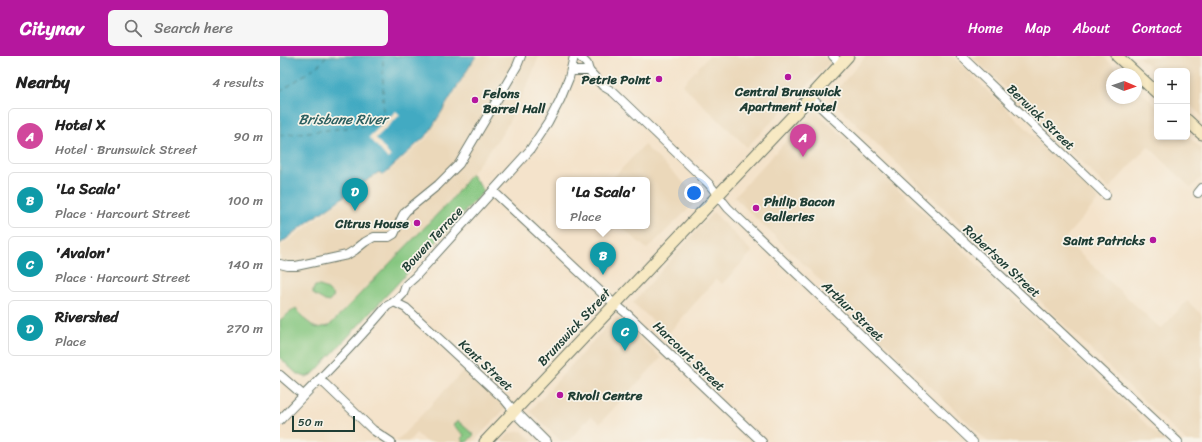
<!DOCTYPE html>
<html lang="en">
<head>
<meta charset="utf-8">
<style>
	body { margin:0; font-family:Sriracha,sans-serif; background:#f6f6f6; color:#222 }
	.controls { position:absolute; right:12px; top:12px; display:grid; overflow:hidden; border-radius:6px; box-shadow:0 2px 6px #0003 }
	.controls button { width:36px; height:36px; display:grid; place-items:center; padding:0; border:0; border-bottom:1px solid #e0e0e0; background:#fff; color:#222; font:20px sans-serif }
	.compass { position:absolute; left:826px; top:12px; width:36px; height:36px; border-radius:50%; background:#fff; box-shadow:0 2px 6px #0003; rotate:92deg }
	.scale { position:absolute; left:12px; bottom:10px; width:63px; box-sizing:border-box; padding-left:4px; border:2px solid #1f3d34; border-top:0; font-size:11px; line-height:14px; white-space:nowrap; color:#1f3d34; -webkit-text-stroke:3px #f7f3e8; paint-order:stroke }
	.you { position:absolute; left:414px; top:137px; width:14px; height:14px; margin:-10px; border:3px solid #fff; border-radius:50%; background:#1a73e8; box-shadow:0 0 0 6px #1a73e833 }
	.badge { display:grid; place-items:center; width:26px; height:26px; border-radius:50%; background:#b5179e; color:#fff; font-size:13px; font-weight:700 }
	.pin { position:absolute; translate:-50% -33px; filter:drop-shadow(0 1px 2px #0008) }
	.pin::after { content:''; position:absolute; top:21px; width:14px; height:12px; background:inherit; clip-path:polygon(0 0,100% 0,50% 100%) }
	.popup { position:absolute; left:276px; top:121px; width:94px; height:52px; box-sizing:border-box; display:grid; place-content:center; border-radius:6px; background:#fff; filter:drop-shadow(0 1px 3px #0005); font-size:13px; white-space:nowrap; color:#767676 }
	.popup b { font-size:15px; color:#222 }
	.popup::after { content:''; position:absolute; left:50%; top:100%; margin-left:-8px; border:8px solid transparent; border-top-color:#fff }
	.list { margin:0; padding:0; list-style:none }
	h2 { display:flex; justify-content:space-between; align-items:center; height:52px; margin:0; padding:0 16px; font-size:17px }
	h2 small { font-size:13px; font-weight:400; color:#767676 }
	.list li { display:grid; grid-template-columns:26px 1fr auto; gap:12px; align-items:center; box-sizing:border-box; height:56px; margin:0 8px 8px; padding:0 8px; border:1px solid #e0e0e0; border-radius:6px }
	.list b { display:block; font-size:15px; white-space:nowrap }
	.list p { margin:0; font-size:13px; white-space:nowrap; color:#767676 }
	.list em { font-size:13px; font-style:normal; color:#767676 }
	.icon { flex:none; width:22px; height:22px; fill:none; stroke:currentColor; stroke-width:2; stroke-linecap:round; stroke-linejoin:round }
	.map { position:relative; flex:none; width:922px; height:386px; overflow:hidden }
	header { display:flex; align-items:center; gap:24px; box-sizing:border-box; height:56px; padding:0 20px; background:#b5179e; color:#fff }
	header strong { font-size:19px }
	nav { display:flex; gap:22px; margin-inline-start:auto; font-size:14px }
	.search { width:280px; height:36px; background:#f6f6f6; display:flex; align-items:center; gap:10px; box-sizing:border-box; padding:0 14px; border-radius:6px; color:#767676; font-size:15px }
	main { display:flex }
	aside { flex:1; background:#fff }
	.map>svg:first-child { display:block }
	.built { fill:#ebd8ba }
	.green { fill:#84c67f; stroke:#52825a }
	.water { fill:#42aac2; stroke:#30747b }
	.pier { fill:#f4e3cb }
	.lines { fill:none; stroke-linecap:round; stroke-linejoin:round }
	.ferry { stroke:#2a5e5f; stroke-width:1; stroke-dasharray:5 4; stroke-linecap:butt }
	.minor-casing { stroke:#6a7769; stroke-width:10 }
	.tertiary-casing { stroke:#6a7769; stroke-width:12 }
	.secondary-casing { stroke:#6a7769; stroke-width:13 }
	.minor { stroke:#fff; stroke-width:8 }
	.tertiary { stroke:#fff; stroke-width:10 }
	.secondary { stroke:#f7e9c3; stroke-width:11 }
	.poi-dot { fill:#b5179e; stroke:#f7f3e8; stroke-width:1.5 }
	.labels { text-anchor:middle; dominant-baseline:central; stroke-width:3.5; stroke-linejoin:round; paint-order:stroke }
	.poi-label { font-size:13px; font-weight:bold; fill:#1f3d34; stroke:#f7f3e8; text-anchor:end }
	.street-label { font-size:13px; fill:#1f3d34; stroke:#f7f3e8 }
	.water-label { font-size:14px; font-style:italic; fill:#2a5e5f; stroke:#f7f3e8 }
</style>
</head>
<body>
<header>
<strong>Citynav</strong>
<div class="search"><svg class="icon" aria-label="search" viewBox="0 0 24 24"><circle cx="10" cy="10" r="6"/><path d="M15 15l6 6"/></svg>Search here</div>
<nav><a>Home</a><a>Map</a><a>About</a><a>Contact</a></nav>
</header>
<main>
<aside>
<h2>Nearby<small>4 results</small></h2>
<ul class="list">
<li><span class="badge" style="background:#d1479c">A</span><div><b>Hotel X</b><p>Hotel · Brunswick Street</p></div><em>90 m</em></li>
<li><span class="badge" style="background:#0f9aa8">B</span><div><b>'La Scala'</b><p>Place · Harcourt Street</p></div><em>100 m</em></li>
<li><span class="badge" style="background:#0f9aa8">C</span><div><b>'Avalon'</b><p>Place · Harcourt Street</p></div><em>140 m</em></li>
<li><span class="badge" style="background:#0f9aa8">D</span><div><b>Rivershed</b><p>Place</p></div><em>270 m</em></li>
</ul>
</aside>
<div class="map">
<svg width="922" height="386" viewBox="0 0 922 386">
	<rect width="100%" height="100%" fill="#f7f3e8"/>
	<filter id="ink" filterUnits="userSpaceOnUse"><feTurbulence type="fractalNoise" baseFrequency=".025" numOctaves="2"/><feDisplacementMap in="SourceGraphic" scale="8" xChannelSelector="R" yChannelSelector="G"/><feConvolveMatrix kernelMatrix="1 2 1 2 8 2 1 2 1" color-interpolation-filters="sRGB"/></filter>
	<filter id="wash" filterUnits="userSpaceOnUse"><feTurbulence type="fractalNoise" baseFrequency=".012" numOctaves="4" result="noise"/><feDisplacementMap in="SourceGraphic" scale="16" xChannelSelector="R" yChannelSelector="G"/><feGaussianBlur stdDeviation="0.9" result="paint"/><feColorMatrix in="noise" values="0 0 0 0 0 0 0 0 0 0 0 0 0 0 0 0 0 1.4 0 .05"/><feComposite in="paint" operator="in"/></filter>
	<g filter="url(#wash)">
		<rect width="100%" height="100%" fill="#f4e3cb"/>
		<g class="built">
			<polygon points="196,0 259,0 248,28 223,77 172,142 49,270 36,272 24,263 0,264 0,191 99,116 104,120 150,79 157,56 172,42"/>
			<polygon points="429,0 543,0 550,6 467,91 402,29"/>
			<polygon points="586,0 672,0 819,143 784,183 881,273 907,245 922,259 922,386 907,386 550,43 550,41"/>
			<polygon points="692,0 823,0 842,18 832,18 832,42 856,42 856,31 877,51 877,81 907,81 907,79 922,93 922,120 911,132 868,90 829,133"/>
			<polygon points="858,0 922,0 922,60 907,46 907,15 877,15 877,18"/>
			<polygon points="535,54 751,259 885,386 708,386 454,141"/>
			<polygon points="364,89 420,142 367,193 340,170 367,170 367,124 331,124"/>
			<polygon points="433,156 472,196 442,228 436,223 388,278 353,247"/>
			<polygon points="336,260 381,302 320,367 311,360 287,386 282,386 250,355"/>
			<polygon points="185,313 227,351 193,386 146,386 136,377 128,386 116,386"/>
			<polygon points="242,375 254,386 221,386 230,377"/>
		</g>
		<g class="green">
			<polygon points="191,118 204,135 33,318 26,321 17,318 0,302 0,264 16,252 24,263 36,272 49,270 172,143"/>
			<path d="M35,230C43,229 48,234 54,240L49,246L45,245L33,238V234Z"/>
			<polygon points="178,365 194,379 187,386 184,386 181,383 184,379 173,369"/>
		</g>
		<polygon class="water" points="0,0 196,0 148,78 103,119 99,116 28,166 0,188"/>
		<polygon class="pier" points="116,55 120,59 96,82 111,101 108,103 89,81"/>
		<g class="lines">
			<g class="ferry">
				<polyline points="0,36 41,7 46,0"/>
				<polyline points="0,79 103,68 103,0"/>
			</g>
		</g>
	</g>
	<g filter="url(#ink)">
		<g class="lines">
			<g class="minor-casing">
				<g id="minor">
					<polyline points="299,0 307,8 309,15 323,30 333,36 429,128 448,152 693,386"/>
					<polyline points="553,0 560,7"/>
					<polyline points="681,0 826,139"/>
					<polyline points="291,15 309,15"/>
					<polyline points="530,41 898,386"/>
					<polyline points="213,135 324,239 346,257 482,386"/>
					<polyline points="918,137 922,132"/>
					<polyline points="0,208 8,210 16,210 67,199 75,194 85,186 94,181 109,181 114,178 123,159 126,155 158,129 179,108 237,10 241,0"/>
					<polyline points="114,246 126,252 225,344 234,355"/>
					<polyline points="0,319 23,339"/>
					<polyline points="39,324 45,328 93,374 111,386"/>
					<path d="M0,364C36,326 74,290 107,250L116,245L123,238L126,229L135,221L250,94L268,67L280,44L289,22L294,0"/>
				</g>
			</g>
			<g class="tertiary-casing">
				<polyline id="tertiary" points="234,355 265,386"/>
			</g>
			<g class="secondary-casing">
				<g id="secondary">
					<polyline points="837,0 877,37"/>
					<polyline points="907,64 922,78"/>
					<polyline points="205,386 524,48 568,0"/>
				</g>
			</g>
			<use href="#minor" class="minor"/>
			<use href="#tertiary" class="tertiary"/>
			<use href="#secondary" class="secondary"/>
		</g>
	</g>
	<g class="poi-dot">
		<circle cx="508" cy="21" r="4"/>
		<circle cx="379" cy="23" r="4"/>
		<circle cx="195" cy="44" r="4"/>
		<circle cx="476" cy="152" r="4"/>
		<circle cx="137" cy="167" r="4"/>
		<circle cx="873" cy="184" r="4"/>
		<circle cx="280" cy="339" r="4"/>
	</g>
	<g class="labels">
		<g class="poi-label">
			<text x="371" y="23">Petrie Point</text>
			<text x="508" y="35" text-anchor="middle">Central Brunswick<tspan x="508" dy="15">Apartment Hotel</tspan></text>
			<text x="203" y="37" text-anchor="start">Felons<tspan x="203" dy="15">Barrel Hall</tspan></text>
			<text x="484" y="145" text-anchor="start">Philip Bacon<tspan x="484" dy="15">Galleries</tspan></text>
			<text x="129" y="167">Citrus House</text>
			<text x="865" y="184">Saint Patricks</text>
			<text x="288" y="339" text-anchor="start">Rivoli Centre</text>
		</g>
		<g class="street-label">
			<text transform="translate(761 61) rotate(44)">Berwick Street</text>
			<text transform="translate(152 183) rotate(-47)">Bowen Terrace</text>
			<text transform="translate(722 205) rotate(43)">Robertson Street</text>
			<text transform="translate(573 255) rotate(44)">Arthur Street</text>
			<text transform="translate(294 271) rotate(-47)">Brunswick Street</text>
			<text transform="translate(409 300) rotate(44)">Harcourt Street</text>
			<text transform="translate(206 309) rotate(43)">Kent Street</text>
		</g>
		<g class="water-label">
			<text x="63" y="63">Brisbane River</text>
		</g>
	</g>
</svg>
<div class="controls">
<button>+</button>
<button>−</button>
</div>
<svg class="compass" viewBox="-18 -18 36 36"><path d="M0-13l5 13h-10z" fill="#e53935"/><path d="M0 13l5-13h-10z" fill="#767676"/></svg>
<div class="scale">50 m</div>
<div class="you"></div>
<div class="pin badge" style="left:523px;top:101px;background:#d1479c">A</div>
<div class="pin badge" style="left:323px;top:219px;background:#0f9aa8">B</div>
<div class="popup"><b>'La Scala'</b>Place</div>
<div class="pin badge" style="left:345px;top:295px;background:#0f9aa8">C</div>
<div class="pin badge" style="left:75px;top:155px;background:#0f9aa8">D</div>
</div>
</main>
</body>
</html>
